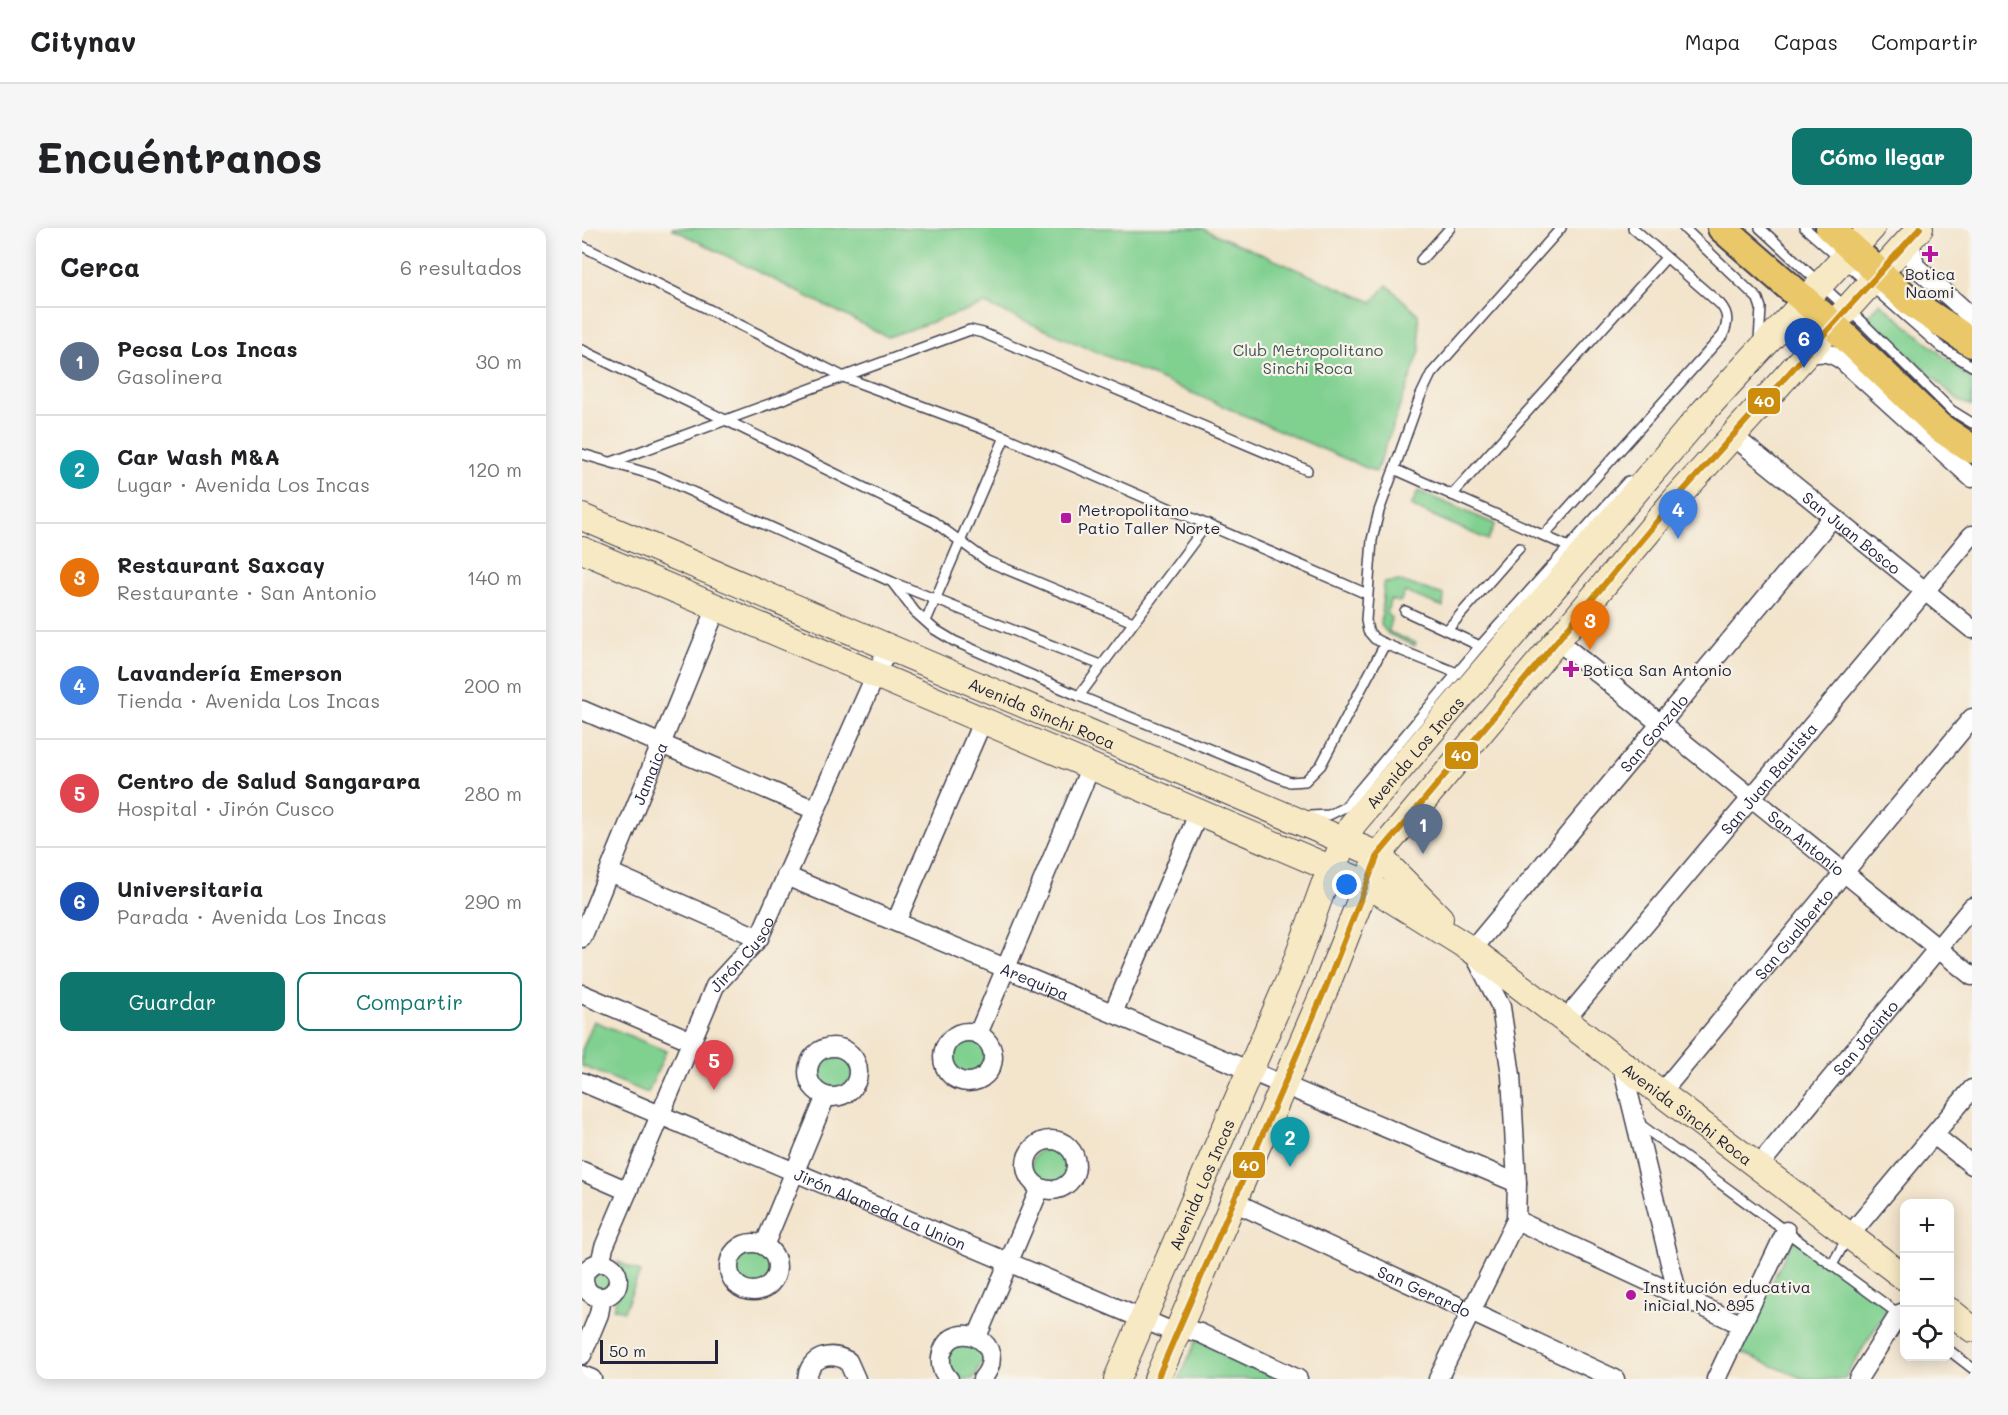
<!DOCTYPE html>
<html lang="es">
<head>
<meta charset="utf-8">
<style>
	body { margin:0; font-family:Mali,sans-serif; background:#f6f6f6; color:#202124 }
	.controls { position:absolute; right:18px; bottom:18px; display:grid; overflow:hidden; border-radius:12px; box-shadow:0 3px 15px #0003 }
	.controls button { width:54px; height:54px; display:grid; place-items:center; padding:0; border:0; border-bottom:2px solid #e0e0e0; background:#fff; color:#202124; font:30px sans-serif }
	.scale { position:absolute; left:18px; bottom:15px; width:118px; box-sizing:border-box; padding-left:6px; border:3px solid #22223b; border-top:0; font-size:16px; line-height:21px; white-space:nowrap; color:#22223b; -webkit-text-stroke:4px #f7f3e8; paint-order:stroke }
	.you { position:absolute; left:765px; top:657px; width:21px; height:21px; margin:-15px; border:4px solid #fff; border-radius:50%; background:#1a73e8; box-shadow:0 0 0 9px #1a73e833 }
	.badge { display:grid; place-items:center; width:39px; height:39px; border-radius:50%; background:#0f766e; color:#fff; font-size:20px; font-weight:700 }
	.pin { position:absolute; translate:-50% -50px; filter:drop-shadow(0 2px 3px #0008) }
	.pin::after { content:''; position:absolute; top:32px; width:21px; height:18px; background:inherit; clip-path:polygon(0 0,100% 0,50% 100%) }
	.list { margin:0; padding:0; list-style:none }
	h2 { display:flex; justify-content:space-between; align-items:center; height:78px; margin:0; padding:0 24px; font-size:26px }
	h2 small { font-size:20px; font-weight:400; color:#757577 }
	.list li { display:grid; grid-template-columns:39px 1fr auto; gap:18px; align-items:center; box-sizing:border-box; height:108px; padding:0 24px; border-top:2px solid #e0e0e0 }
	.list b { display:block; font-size:22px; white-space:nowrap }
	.list p { margin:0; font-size:20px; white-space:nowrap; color:#757577 }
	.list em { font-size:20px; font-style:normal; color:#757577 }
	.actions { display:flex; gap:12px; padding:18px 24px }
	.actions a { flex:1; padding:14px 0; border:2px solid #0f766e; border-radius:12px; text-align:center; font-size:21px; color:#0f766e }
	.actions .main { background:#0f766e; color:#fff }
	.icon { flex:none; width:33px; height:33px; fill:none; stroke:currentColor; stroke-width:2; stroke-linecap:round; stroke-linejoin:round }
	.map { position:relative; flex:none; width:1390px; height:1151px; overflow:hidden; border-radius:12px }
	header { display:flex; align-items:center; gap:36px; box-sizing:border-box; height:84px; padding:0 30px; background:#fff; border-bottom:2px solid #e0e0e0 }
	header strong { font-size:28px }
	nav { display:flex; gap:33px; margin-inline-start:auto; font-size:21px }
	.intro { display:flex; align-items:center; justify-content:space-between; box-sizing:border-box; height:144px; padding:0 36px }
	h1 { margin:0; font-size:42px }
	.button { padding:15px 27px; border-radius:12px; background:#0f766e; color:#fff; font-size:21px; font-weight:700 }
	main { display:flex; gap:36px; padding:0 36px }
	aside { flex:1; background:#fff; border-radius:12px; box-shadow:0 3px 15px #0003 }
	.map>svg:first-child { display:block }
	.green { fill:#80d090; stroke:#517966; stroke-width:1.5 }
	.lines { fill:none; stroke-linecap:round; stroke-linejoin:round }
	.lane-casing { stroke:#413f51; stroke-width:12 }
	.street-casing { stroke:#413f51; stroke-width:21 }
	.secondary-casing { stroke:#413f51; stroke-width:28 }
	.primary-casing { stroke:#413f51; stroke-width:32 }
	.lane { stroke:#fff; stroke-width:9 }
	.street { stroke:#fff; stroke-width:18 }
	.secondary { stroke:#f7e9c3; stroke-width:26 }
	.primary { stroke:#eac769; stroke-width:28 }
	.bus-1-casing { stroke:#f7f3e8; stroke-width:10 }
	.bus-1 { stroke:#cc8c0c; stroke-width:6 }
	.poi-dot { fill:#b5179e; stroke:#f7f3e8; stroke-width:2 }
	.labels { text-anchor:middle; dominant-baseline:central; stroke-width:4.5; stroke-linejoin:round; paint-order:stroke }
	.poi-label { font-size:16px; fill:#22223b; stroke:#f7f3e8; text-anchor:start }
	.park-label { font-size:16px; fill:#3e5654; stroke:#f7f3e8 }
	.street-label { font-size:16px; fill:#22223b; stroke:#f7f3e8 }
	.line-badge { stroke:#f7f3e8; stroke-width:2 }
	.badge-label { font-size:16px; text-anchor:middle; font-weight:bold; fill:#fff }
</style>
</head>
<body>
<header>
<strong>Citynav</strong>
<nav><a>Mapa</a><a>Capas</a><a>Compartir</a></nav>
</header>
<div class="intro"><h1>Encuéntranos</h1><a class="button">Cómo llegar</a></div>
<main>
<aside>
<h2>Cerca<small>6 resultados</small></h2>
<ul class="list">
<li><span class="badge" style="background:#5c6f8a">1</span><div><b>Pecsa Los Incas</b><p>Gasolinera</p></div><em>30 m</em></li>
<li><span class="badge" style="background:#0f9aa8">2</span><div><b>Car Wash M&amp;A</b><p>Lugar · Avenida Los Incas</p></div><em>120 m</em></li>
<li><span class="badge" style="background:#e8710a">3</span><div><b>Restaurant Saxcay</b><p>Restaurante · San Antonio</p></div><em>140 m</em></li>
<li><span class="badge" style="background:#3f7fe0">4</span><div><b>Lavandería Emerson</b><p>Tienda · Avenida Los Incas</p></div><em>200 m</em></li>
<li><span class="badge" style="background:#e0444e">5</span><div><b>Centro de Salud Sangarara</b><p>Hospital · Jirón Cusco</p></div><em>280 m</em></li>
<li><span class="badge" style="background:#1a4fb4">6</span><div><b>Universitaria</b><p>Parada · Avenida Los Incas</p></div><em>290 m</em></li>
</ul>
<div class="actions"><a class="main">Guardar</a><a>Compartir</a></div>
</aside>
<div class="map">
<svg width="1390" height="1151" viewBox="0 0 1390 1151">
	<rect width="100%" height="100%" fill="#f7f3e8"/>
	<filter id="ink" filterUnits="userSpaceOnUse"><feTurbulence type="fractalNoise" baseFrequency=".0167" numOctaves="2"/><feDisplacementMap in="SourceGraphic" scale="12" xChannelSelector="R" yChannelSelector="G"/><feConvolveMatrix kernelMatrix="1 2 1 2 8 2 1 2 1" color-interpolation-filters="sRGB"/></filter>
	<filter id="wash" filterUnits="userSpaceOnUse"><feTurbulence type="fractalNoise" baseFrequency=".008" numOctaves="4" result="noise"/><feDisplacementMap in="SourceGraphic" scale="24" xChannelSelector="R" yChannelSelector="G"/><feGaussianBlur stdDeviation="1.35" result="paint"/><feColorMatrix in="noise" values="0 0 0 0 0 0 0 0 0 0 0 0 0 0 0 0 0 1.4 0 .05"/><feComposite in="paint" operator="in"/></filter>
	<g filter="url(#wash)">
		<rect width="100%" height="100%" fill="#f3e4cc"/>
		<g class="green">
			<polygon points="89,0 619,0 790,74 805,57 836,86 838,123 794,244 403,76 306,109"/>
			<polygon points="1298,75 1390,152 1390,178 1377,173 1285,89"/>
			<polygon points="836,263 913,296 906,312 829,278"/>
			<polygon points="818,353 862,367 861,379 823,364 818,374 808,372 805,386 809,389 807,404 834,415 833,418 806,406 799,397 802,355"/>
			<polygon points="12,793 84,823 66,865 0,838 0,822"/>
			<circle cx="386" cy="829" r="21"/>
			<circle cx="252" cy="844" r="19"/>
			<circle cx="469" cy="938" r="19"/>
			<polygon points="1212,1010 1307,1078 1262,1151 1222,1151 1158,1124 1170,1093"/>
			<circle cx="171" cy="1040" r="18"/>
			<path d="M36,1034L58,1044L42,1083L31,1080C34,1071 41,1059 39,1049C38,1043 35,1041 36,1034Z"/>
			<circle cx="20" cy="1053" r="12"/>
			<polygon points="615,1111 699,1151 597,1151"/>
			<polygon points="383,1112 404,1126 391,1151 376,1151 367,1142 366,1123"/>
		</g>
	</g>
	<g filter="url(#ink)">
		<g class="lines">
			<g class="lane-casing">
				<g id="lane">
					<polyline points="1102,0 1176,71 1179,80 1177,113"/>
					<polyline points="1178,0 1285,99 1369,182 1390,195"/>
					<polyline points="1223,0 1360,120 1390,138"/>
					<polyline points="0,18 264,150 423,209 785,366"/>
					<polyline points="839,32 868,0"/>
					<polyline points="0,122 352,294 405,333 551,394"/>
					<polyline points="0,226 75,248 310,354 333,384 352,401 372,413 497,468 708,554 723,553 739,537 803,416"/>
					<polyline points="30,234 388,102 401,105 725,242"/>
					<polyline points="812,241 987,319"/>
					<polyline points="870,267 1084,30"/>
					<path d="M962,307L1141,107C1146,95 1147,86 1138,76L1051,0"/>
					<polyline points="312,355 519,437"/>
					<polyline points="823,383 898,418"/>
					<polyline points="344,393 423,209"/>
					<polyline points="865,402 937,320"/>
					<polyline points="875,445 803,416 793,411 786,403 784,392 790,312 797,283 838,169 849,146 979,0"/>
					<polyline points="497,468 625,296"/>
					<polyline points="728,588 747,587 763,579 898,418 1046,253"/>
					<polyline points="1056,895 1318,1087"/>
					<polyline points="1250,1037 1265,1010"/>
					<polyline points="1368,1123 1390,1140"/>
				</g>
			</g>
			<g class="street-casing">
				<g id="street">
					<polyline points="1334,4 1329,17 1333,38 1390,89"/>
					<path d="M1221,128C1236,123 1247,123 1260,132L1390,250"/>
					<path id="s1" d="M1151,208L1390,401"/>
					<path id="s2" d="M976,413L1390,748"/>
					<polyline points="0,482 233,582"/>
					<polyline points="27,644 177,710"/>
					<path id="s3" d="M204,648L935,955"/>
					<polyline points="314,694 401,492"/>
					<path id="s4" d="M0,710L135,379"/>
					<polyline points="0,766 110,813"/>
					<polyline points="531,785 617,584"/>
					<path id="s5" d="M983,792L1390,307"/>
					<circle cx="386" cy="829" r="25"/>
					<polyline points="396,806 509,538"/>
					<circle cx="251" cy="844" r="25"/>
					<polyline points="1039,834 1096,1068"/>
					<path id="s6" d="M0,854L596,1106"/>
					<path id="s7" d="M1079,865L1390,490"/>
					<polyline points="1352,907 1390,937"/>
					<circle cx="469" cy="937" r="25"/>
					<path id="s8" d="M1176,939L1390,679"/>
					<polyline points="0,943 46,963"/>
					<path id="s9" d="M652,974L1033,1151"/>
					<polyline points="934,992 1160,1097"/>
					<polyline points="1267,1008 1390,861"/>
					<circle cx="171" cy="1039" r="24"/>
					<polyline points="182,1018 244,868"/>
					<path id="s10" d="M18,1035L22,1019L133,758L177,710L306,419"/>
					<circle cx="19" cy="1052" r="17"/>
					<polyline points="598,1100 618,1105 716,1151"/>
					<polyline points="395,1109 458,960"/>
					<polyline points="0,1127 17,1086 20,1069"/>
					<polyline points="0,1147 10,1151"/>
					<path d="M225,1151C227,1129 248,1123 266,1133L274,1151"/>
					<path d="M367,1151C360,1144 357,1135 360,1125C371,1087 431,1115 400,1151"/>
					<path id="s11" d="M856,1151L934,992L935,955L929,847L919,779L890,722L1251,289"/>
					<polyline points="1134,1151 1204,1003"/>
					<polyline points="1276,1151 1317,1086 1322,1084"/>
				</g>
			</g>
			<g class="secondary-casing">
				<g id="secondary">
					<path id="s12" d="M0,289L796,627L858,690"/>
					<path id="s13" d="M0,322L783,655L890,722L1322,1049"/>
					<polyline points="1368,1083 1390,1101"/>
					<path id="s14" d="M535,1151L710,745L742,657L771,596L1122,183L1290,0"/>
					<polyline points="575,1151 744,759 796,627 1092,273 1338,0"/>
				</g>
			</g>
			<g class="primary-casing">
				<g id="primary">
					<polyline points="1140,0 1250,96 1357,199 1390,221"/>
					<polyline points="1248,0 1330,75 1390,115"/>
				</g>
			</g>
			<use href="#lane" class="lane"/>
			<use href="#street" class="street"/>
			<use href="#secondary" class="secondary"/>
			<use href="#primary" class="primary"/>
			<g class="bus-1-casing">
				<polyline id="bus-1" points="575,1151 744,759 796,627 1092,273 1338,0"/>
			</g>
			<use href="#bus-1" class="bus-1"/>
		</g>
	</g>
	<g class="poi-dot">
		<path d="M1345 17h6v6h6v6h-6v6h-6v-6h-6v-6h6z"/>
		<rect x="478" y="284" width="12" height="12" rx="3"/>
		<path d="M986 432h6v6h6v6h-6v6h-6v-6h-6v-6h6z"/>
		<circle cx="1049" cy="1067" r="6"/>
	</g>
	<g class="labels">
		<g class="poi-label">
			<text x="1348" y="45" text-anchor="middle">Botica<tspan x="1348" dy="18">Naomi</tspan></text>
			<text x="496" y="281">Metropolitano<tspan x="496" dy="18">Patio Taller Norte</tspan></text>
			<text x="1001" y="441">Botica San Antonio</text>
			<text x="1061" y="1058">Institución educativa<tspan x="1061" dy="18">inicial No. 895</tspan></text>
		</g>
		<g class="park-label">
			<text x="726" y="121">Club Metropolitano<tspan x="726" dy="18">Sinchi Roca</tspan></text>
		</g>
		<g class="street-label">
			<text stroke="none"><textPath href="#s1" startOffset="153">San Juan Bosco</textPath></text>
			<text stroke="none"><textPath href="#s12" startOffset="500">Avenida Sinchi Roca</textPath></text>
			<text stroke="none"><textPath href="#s11" startOffset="738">San Gonzalo</textPath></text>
			<text stroke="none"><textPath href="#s14" startOffset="698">Avenida Los Incas</textPath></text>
			<text stroke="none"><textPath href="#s4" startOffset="178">Jamaica</textPath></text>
			<text stroke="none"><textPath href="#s5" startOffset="316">San Juan Bautista</textPath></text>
			<text stroke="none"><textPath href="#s2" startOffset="320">San Antonio</textPath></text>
			<text stroke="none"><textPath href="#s7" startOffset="207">San Gualberto</textPath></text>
			<text stroke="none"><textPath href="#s10" startOffset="342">Jirón Cusco</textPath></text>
			<text stroke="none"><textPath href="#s3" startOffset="270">Arequipa</textPath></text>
			<text stroke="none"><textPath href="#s8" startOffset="168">San Jacinto</textPath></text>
			<text stroke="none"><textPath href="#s13" startOffset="1248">Avenida Sinchi Roca</textPath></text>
			<text stroke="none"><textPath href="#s14" startOffset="212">Avenida Los Incas</textPath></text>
			<text stroke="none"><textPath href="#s6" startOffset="324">Jirón Alameda La Union</textPath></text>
			<text stroke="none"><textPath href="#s9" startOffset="210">San Gerardo</textPath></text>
		</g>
	</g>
	<g class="line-badge">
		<rect x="1165" y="159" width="34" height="28" rx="6" fill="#cc8c0c"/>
		<rect x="862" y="513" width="35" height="29" rx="6" fill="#cc8c0c"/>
		<rect x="650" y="923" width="34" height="28" rx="6" fill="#cc8c0c"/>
	</g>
	<g class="badge-label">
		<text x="1182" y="179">40</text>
		<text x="879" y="533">40</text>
		<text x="667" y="943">40</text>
	</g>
</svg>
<div class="controls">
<button>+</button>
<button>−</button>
<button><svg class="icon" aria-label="locate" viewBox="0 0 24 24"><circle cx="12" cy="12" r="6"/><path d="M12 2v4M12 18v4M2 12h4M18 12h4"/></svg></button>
</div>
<div class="scale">50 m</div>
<div class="you"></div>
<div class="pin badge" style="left:841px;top:626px;background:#5c6f8a">1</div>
<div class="pin badge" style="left:708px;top:939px;background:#0f9aa8">2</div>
<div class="pin badge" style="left:1008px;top:422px;background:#e8710a">3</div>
<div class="pin badge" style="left:1096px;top:311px;background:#3f7fe0">4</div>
<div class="pin badge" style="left:132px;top:862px;background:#e0444e">5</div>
<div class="pin badge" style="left:1222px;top:140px;background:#1a4fb4">6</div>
</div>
</main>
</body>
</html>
